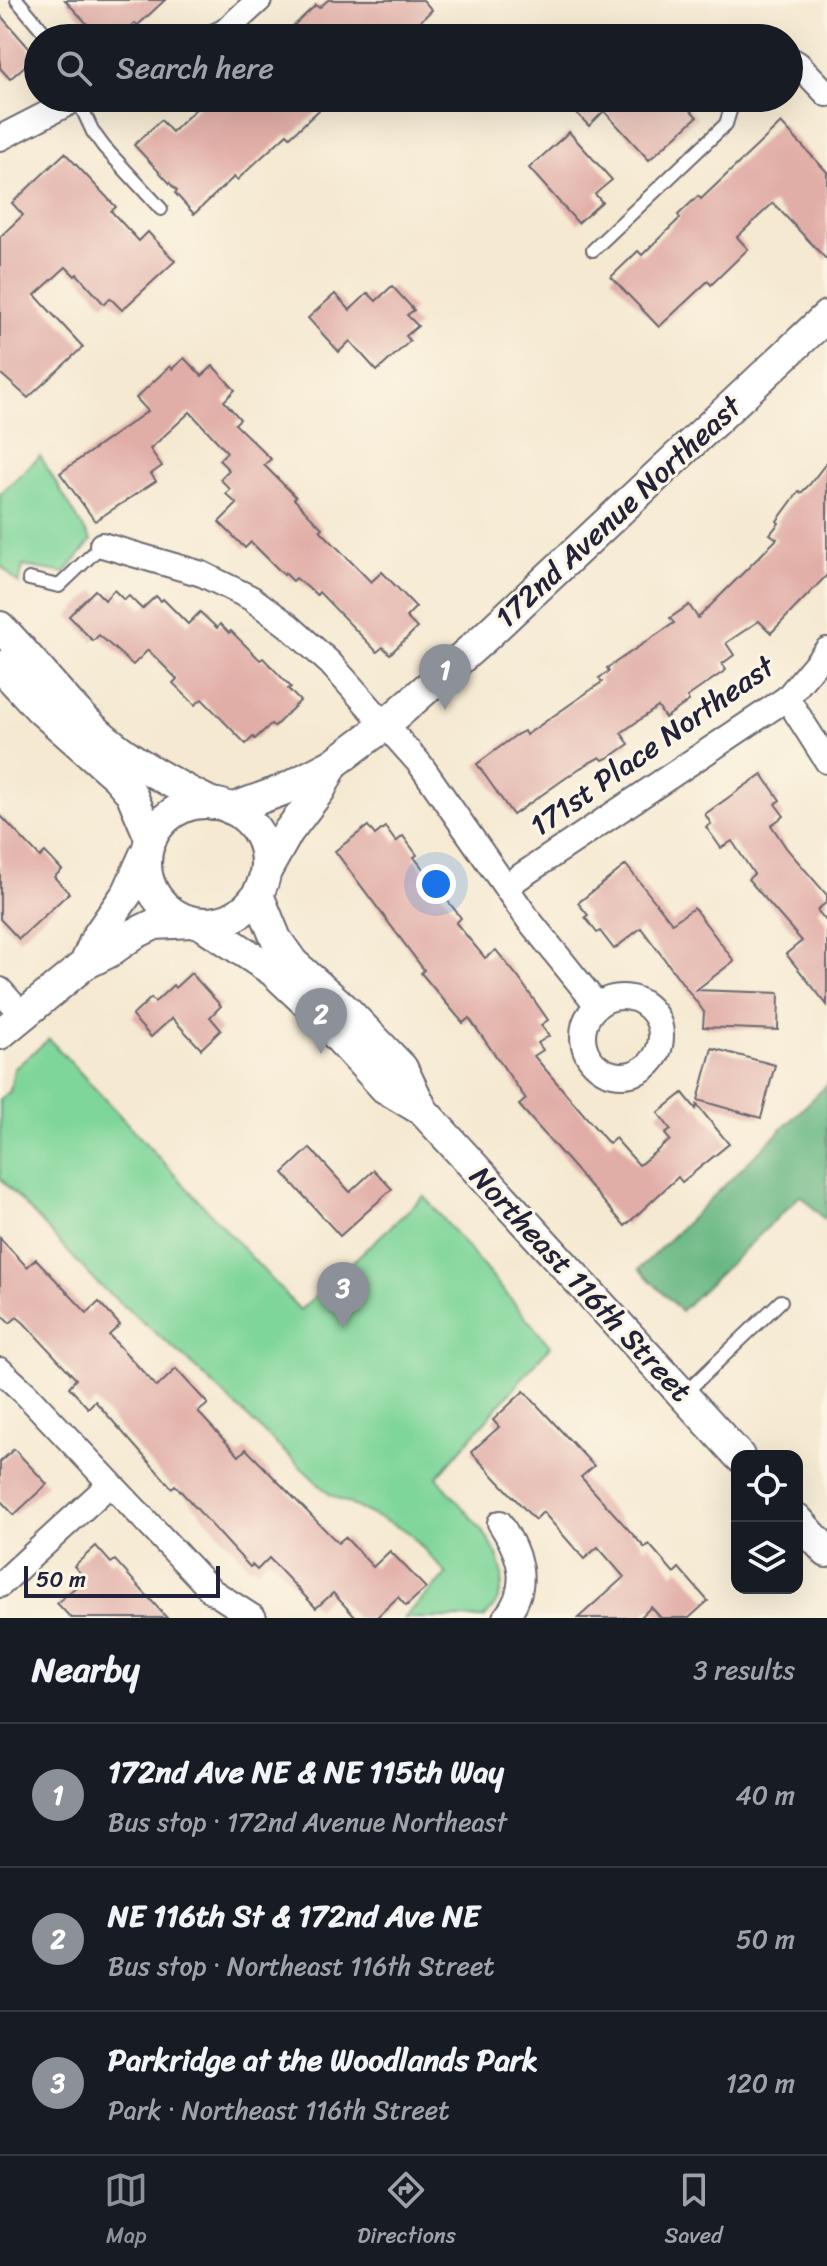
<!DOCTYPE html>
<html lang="en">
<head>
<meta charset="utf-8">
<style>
	body { margin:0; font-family:Sriracha,sans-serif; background:#20242c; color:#f1f3f6 }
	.controls { position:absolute; right:24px; bottom:24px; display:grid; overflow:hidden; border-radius:16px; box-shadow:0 8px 32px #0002 }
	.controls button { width:72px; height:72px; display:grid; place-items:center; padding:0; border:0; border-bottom:2px solid #363941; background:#171b24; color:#f1f3f6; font:40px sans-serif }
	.scale { position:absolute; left:24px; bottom:20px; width:196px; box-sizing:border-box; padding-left:8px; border:4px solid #22223b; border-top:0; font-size:22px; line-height:28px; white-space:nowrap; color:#22223b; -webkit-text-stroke:6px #fcf5e5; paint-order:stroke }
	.you { position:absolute; left:436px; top:884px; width:28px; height:28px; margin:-20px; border:6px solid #fff; border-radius:50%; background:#1a73e8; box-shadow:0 0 0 12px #1a73e833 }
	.badge { display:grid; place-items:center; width:52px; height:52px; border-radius:50%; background:#8c9099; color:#fff; font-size:26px; font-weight:700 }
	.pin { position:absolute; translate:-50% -66px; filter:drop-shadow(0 2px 4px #0008) }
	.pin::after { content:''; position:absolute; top:42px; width:28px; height:24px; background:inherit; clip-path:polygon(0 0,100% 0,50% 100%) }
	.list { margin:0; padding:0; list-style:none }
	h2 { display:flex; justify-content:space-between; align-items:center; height:104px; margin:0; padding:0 32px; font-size:34px }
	h2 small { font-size:26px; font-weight:400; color:#9ea1a6 }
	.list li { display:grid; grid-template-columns:52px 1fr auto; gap:24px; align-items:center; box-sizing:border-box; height:144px; padding:0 32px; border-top:2px solid #363941 }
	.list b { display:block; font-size:30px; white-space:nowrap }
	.list p { margin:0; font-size:26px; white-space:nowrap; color:#9ea1a6 }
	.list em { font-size:26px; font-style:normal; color:#9ea1a6 }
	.icon { flex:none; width:44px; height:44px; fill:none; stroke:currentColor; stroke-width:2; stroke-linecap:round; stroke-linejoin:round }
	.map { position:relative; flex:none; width:827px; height:1618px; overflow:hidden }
	.search { position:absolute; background:#171b24; box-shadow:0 8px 32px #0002; left:24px; right:24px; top:24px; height:88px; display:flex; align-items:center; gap:20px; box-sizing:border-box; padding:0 28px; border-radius:44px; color:#9ea1a6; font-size:30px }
	.sheet { height:536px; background:#171b24 }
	nav { display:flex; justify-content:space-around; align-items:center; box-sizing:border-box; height:112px; border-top:2px solid #363941; background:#171b24; font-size:22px; color:#9ea1a6 }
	nav a { display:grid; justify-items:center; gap:4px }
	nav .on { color:#8c9099 }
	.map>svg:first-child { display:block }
	.green { fill:#7fd69a; stroke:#507c6a; stroke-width:2 }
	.forest { fill:#67b782; stroke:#446c5e; stroke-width:2 }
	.building { fill:#e1aea7 }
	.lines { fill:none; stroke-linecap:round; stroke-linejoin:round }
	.service-casing { stroke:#6c6870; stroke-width:16 }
	.minor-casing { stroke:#6c6870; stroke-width:28 }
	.tertiary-casing { stroke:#6c6870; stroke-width:34 }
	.service { stroke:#fff; stroke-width:12 }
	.minor { stroke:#fff; stroke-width:24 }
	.tertiary { stroke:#fff; stroke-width:30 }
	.labels { text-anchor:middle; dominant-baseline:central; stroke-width:6; stroke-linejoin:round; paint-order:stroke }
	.street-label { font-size:30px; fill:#22223b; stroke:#fcf5e5 }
</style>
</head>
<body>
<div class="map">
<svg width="827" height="1618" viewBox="0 0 827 1618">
	<rect width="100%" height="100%" fill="#fcf5e5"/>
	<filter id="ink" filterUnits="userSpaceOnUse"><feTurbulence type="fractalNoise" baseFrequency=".0125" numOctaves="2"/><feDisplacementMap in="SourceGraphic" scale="16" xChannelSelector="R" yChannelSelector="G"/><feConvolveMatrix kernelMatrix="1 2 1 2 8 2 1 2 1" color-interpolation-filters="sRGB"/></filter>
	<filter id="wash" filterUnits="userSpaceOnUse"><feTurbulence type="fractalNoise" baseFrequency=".006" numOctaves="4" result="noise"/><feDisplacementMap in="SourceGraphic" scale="32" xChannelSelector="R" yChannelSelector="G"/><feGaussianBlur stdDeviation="1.8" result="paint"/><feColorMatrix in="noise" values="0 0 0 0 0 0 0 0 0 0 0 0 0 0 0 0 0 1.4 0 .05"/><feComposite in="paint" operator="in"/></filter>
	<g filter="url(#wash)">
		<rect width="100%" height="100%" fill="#f5e9d1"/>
		<g class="green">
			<polygon points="40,456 91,541 65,573 23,566 19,584 0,565 0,494"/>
			<path d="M49,1039L300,1310L424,1196L550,1346L437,1477C467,1517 535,1568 484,1618H404L447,1574L408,1532L329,1494L183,1356L98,1284L0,1178V1100L10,1091L14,1069Z"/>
		</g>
		<polygon class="forest" points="827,1085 827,1222 801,1195 681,1311 639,1269"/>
		<g id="blocks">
			<g class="building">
				<polygon points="65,0 165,0 138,25 135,23 119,38 100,38"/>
				<polygon points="328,0 423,0 432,10 403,38 280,38 316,5 319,8"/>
				<polygon points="0,15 36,56 10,79 0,68"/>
				<polygon points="207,98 332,98 290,137 287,134 237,180 234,177 194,214 175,193 177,191 134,145 161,120 172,132"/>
				<polygon points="562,98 679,98 697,117 649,160 604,111 589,126"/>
				<polygon points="781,123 827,172 827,260 773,203 737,237 748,249 711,285 708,281 659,327 611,277 638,251 642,255 680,218 678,215 698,196 701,199"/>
				<polygon points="569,132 612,180 595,194 602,202 578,223 529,168"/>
				<polygon points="65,153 116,207 111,211 139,241 148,232 175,261 122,310 110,298 104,304 77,274 75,276 66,267 35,295 83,347 28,398 0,373 0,237 23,215 12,203"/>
				<polygon points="392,286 414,310 407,315 418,326 406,336 410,341 377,371 350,341 339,352 308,318 335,294 350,310 368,293 376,301"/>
				<polygon points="184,358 202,376 213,366 235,390 224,401 240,419 235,424 271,459 264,465 296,497 294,499 322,528 320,530 371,582 382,572 416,607 406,617 417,628 390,654 383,647 377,652 319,592 317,595 296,578 293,581 285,573 284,575 251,542 245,548 219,522 237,504 226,494 230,489 220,479 229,470 219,460 227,452 190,412 150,449 162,466 151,474 156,481 95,521 60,473 148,411 136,398 170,366 172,369"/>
				<polygon points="827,462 827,575 771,633 759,621 726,643 734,655 722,664 726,670 687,697 689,701 665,718 658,707 621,733 629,744 612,756 603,760 600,757 580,768 513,815 477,764 516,735 524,731 526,735 602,682 599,678 609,671 607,668 674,623 670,618 689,605 698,618 777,539 770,534 779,523 777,521 799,491 801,493 810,484"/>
				<polygon points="95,590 105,600 114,590 124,600 129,596 142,609 156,596 161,601 163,599 188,624 200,612 217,628 220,624 229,633 231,631 260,660 263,658 291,687 288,689 300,701 274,727 271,724 255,739 253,737 246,744 202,699 195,705 173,683 177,679 148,650 133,665 99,635 93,641 69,616"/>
				<polygon points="762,774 780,800 775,804 784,816 771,825 787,849 827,895 827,902 817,910 827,922 827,1005 786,954 802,941 748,879 754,874 732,841 721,848 706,827 711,824 705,814"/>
				<polygon points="0,815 40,857 45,852 62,870 54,877 69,893 19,939 0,919"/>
				<polygon points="368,826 375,835 385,827 396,842 403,836 417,855 414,857 461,918 456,923 485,958 496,950 518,977 548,1020 541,1025 549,1036 538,1043 543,1050 534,1056 609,1144 615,1138 639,1165 670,1140 665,1134 671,1130 658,1113 683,1093 696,1109 697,1105 729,1144 682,1182 678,1177 625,1226 519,1105 526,1099 469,1018 463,1023 421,973 424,970 335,851"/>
				<polygon points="626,865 672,923 694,908 734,961 696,990 779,993 778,1030 703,1027 704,1012 641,928 614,949 600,931 597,933 585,917 588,915 578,903"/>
				<polygon points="191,973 221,1006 210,1017 221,1030 201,1049 172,1018 151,1037 132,1016 151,998 155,1002 173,985 175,988"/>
				<polygon points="712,1048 775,1065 761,1118 698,1100"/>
				<polygon points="310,1148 350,1192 374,1170 392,1189 340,1236 283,1173"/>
				<polygon points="0,1238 27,1267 36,1259 87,1313 99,1302 120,1325 109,1335 157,1387 176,1369 208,1404 198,1412 239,1456 246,1449 338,1543 345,1537 373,1567 390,1551 426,1588 406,1606 398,1597 376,1618 356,1618 333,1593 316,1608 269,1558 257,1570 252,1565 250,1567 175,1485 172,1488 95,1401 88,1408 69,1387 76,1379 24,1323 17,1317 10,1323 0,1313"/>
				<polygon points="524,1391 594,1466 581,1477 645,1548 649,1544 674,1573 679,1568 708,1601 689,1618 661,1618 651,1607 640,1618 578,1618 624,1577 598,1547 584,1559 543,1512 535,1520 471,1452 499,1427 493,1420"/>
				<polygon points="14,1449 47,1484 14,1515 0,1500 0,1462"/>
				<polygon points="96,1546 111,1563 115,1560 167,1618 71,1618 57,1603 77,1586 73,1582 81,1574 74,1566"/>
			</g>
		</g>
	</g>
	<g filter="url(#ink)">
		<use href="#blocks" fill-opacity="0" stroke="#6c6870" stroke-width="2"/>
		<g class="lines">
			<g class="service-casing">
				<g id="service">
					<polyline points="17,0 49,38"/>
					<polyline points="77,98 93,132 104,147 161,209"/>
					<polyline points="593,250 726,124 734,98"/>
					<polyline points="29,579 59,586 102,545"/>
					<polyline points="683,1395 781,1301"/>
				</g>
			</g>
			<g class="minor-casing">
				<g id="minor">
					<polyline points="211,38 224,32 259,0"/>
					<polyline points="789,59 798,64 827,94"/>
					<polyline points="0,138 78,98"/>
					<polyline points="102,545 202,574 251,598 289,626 330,663 420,764 528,919 597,1005"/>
					<polyline points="787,698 827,761"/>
					<polyline points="506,886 787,698 827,650"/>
					<polyline points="0,990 23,1016"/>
					<circle cx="622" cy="1036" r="39"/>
					<polyline points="0,1370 25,1393 212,1591 254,1618"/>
					<path d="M500,1523C520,1554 532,1586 505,1618"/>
					<polyline points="0,1585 110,1484"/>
				</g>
			</g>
			<g class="tertiary-casing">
				<g id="tertiary">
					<path d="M0,627C32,659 59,697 93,728C129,761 169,782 213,804"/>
					<polyline points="0,666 40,709 117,777 131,793 151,840"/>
					<circle cx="206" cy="863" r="60"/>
					<polyline points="231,809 283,790 333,764 385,725 484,638 827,316"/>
					<polyline points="265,873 288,832 320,790 333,764"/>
					<polyline points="258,895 276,939 293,963 348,1012 402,1068 423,1111"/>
					<polyline points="200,923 273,971 307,1003 385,1088 423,1111 739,1456"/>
					<polyline points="85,964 96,938 128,892 145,854"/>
					<polyline points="0,1034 85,964 109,952 134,934 155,924 192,922"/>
					<polyline points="797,1519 827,1552"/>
				</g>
			</g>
			<use href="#service" class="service"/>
			<use href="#minor" class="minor"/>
			<use href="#tertiary" class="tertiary"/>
		</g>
	</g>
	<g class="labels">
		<g class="street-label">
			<text transform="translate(618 512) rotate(-43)">172nd Avenue Northeast</text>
			<text transform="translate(652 746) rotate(-35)">171st Place Northeast</text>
			<text transform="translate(581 1284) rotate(47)">Northeast 116th Street</text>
		</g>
	</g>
</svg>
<div class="controls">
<button><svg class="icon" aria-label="locate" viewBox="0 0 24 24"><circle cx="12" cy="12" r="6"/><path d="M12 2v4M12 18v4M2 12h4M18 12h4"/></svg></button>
<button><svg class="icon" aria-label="layers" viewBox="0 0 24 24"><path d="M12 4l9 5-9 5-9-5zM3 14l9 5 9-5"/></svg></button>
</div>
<div class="scale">50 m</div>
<div class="you"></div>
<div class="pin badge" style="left:445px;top:710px">1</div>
<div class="pin badge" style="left:321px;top:1054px">2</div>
<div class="pin badge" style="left:343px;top:1328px">3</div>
<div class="search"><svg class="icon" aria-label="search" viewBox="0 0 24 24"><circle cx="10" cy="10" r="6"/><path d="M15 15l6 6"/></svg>Search here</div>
</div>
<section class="sheet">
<h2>Nearby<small>3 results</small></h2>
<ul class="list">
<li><span class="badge">1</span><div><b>172nd Ave NE &amp; NE 115th Way</b><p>Bus stop · 172nd Avenue Northeast</p></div><em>40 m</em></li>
<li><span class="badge">2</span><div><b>NE 116th St &amp; 172nd Ave NE</b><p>Bus stop · Northeast 116th Street</p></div><em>50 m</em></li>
<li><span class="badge">3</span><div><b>Parkridge at the Woodlands Park</b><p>Park · Northeast 116th Street</p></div><em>120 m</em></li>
</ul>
</section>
<nav>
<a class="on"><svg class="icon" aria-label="map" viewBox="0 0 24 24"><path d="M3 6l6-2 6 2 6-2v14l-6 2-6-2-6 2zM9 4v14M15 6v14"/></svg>Map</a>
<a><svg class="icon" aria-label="directions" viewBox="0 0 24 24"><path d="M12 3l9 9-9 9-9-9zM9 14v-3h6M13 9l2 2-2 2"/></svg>Directions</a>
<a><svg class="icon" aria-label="saved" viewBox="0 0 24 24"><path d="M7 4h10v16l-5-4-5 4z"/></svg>Saved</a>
</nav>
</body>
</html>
